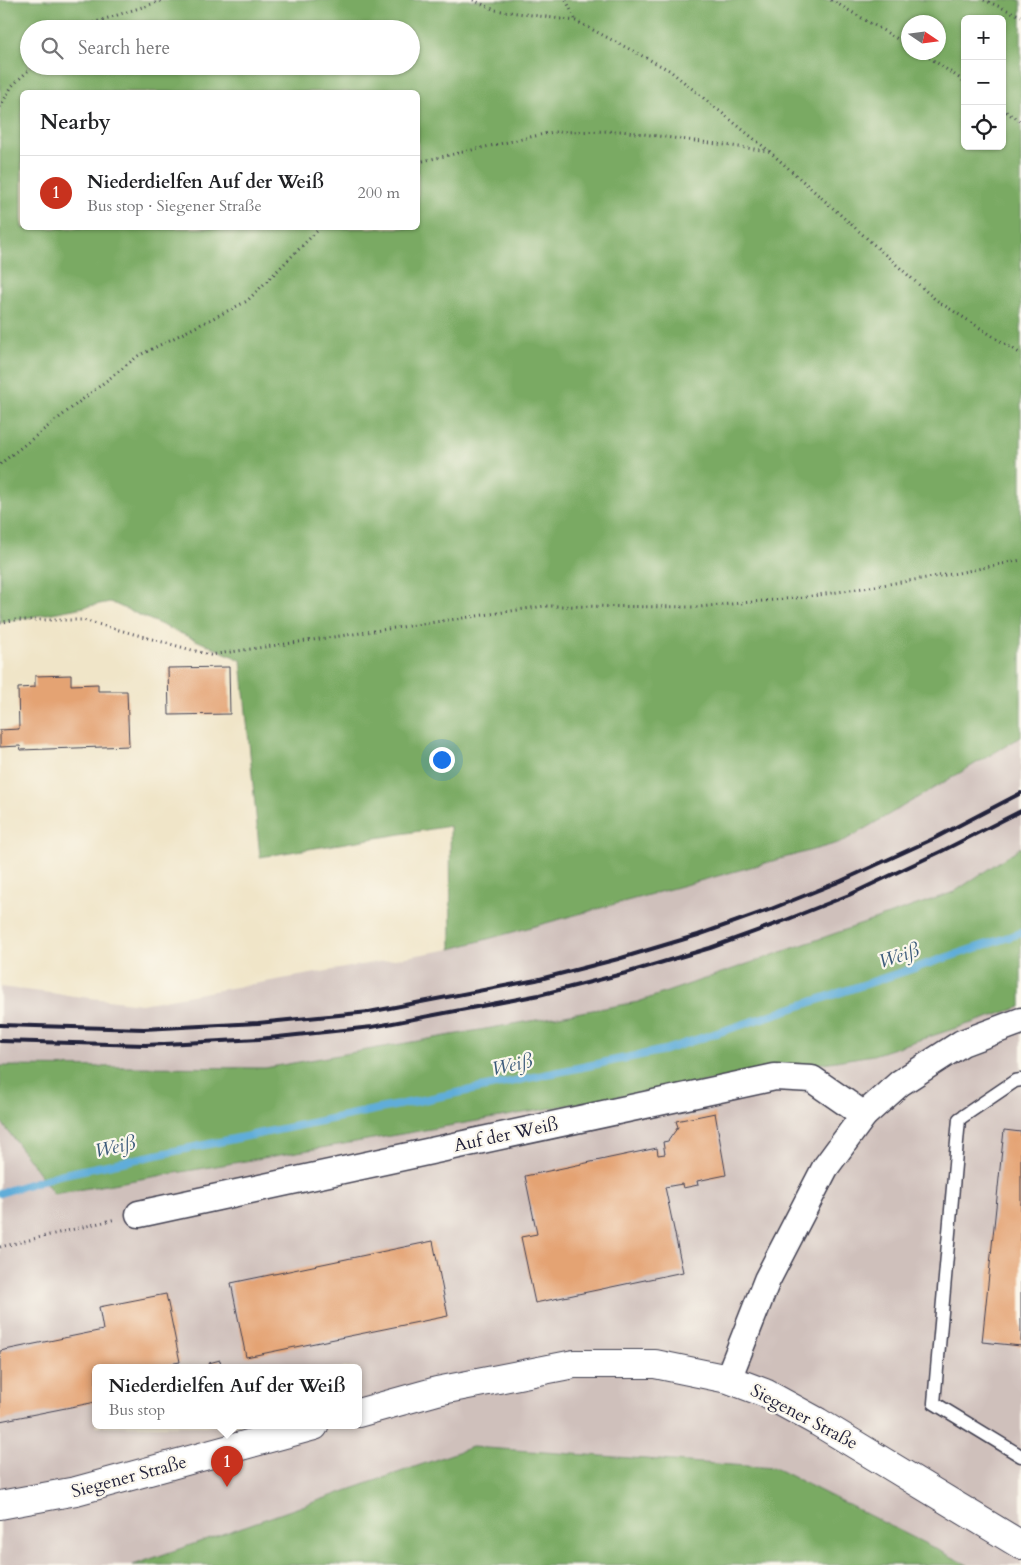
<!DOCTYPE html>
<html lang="en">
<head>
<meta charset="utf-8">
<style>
	body { margin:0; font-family:Cardo,serif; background:#f2f2f2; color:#202124 }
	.controls { position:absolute; right:15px; top:15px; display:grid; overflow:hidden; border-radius:8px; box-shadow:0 1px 4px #0004 }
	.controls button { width:45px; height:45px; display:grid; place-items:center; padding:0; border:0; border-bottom:1px solid #e0e0e0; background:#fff; color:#202124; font:25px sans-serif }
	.compass { position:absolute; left:901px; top:15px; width:45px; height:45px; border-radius:50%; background:#fff; box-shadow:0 1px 4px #0004; rotate:103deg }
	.you { position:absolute; left:441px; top:759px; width:18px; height:18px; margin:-12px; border:4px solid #fff; border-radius:50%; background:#1a73e8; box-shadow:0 0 0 8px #1a73e833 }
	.badge { display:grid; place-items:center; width:32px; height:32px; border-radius:50%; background:#c8321e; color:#fff; font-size:16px; font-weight:700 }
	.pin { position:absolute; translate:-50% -41px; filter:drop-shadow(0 1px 2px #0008) }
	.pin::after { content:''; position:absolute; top:26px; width:18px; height:15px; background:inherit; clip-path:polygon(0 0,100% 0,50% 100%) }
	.popup { position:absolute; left:92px; top:1364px; width:270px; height:65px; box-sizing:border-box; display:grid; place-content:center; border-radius:8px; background:#fff; filter:drop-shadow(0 1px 4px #0005); font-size:16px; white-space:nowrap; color:#757577 }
	.popup b { font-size:19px; color:#202124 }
	.popup::after { content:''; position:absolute; left:50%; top:100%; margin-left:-10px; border:10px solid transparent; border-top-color:#fff }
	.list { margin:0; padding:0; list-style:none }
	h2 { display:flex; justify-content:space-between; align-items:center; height:65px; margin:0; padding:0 20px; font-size:21px }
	h2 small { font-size:16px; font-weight:400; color:#757577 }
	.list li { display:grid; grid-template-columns:32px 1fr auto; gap:15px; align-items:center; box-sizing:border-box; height:75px; padding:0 20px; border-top:1px solid #e0e0e0 }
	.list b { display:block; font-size:19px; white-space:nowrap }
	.list p { margin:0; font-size:16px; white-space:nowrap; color:#757577 }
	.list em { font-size:16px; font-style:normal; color:#757577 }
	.icon { flex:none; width:28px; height:28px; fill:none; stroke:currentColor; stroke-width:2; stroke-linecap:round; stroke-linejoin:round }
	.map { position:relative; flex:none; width:1021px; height:1565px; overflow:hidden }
	.search { position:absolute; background:#fff; box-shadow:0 1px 4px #0004; left:20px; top:20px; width:400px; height:55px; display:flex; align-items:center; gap:12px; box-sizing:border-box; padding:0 18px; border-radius:28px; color:#757577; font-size:19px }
	.panel { position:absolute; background:#fff; box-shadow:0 1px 4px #0004; left:20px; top:90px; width:400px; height:140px; border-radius:8px }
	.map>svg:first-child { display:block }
	.industrial { fill:#cfc0bb; fill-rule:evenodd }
	.forest { fill:#7aaa63; stroke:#4e664f; fill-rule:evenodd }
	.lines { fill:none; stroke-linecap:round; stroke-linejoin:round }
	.stream { stroke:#60add9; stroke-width:8 }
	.building { fill:#e4a373 }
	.service-casing { stroke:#413f50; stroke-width:15 }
	.minor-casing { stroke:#413f50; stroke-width:29 }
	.secondary-casing { stroke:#413f50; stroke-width:30 }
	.path { stroke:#413f50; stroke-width:3; stroke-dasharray:1 4; stroke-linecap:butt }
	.service { stroke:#fff; stroke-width:12 }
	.minor { stroke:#fff; stroke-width:26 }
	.secondary { stroke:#fff; stroke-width:28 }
	.rail { stroke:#22223b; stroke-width:4 }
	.labels { text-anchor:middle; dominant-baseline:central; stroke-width:4.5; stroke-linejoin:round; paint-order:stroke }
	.street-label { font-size:18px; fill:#22223b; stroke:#fbf7ec }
	.water-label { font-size:19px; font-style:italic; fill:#3b5a7a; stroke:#fbf7ec }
</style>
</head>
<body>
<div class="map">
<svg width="1021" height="1565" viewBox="0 0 1021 1565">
	<rect width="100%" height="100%" fill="#fbf7ec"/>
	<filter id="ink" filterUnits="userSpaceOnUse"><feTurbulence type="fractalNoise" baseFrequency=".02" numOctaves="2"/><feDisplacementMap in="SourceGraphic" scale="10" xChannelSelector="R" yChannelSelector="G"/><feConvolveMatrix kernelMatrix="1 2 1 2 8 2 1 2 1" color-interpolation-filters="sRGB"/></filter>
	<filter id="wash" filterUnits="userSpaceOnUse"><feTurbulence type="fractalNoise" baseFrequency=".0096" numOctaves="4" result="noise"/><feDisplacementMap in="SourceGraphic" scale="20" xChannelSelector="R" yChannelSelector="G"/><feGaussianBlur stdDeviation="1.12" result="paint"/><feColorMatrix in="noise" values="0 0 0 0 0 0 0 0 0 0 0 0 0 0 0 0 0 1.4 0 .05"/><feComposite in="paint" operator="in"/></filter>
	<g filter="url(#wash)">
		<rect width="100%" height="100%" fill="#f0e5c8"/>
		<g class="industrial">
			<polygon points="1021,737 1021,847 954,892 639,1002 265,1068 0,1066 0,987 141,1004 451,949 842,842"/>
			<path d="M1021,1007V1565H968L775,1468L472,1447L133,1565H0V1120L54,1194L674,1087L873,1055ZM96,1368H358V1426H96Z"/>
		</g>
		<g class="forest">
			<path d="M0,0H1021V737L842,842L451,949L450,826L260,857L241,660L110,602L0,623ZM965,19H1002V146H965ZM908,22H938V52H908ZM29,29H411V66H29ZM22,92H418V228H22Z"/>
			<polygon points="1021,847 1021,1007 873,1055 674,1087 54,1194 0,1120 0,1066 265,1068 638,1002 954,892"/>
			<polygon points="472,1447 775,1468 968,1565 133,1565"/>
		</g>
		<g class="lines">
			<polyline class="stream" points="0,1193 59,1175 665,1050 1021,933"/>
		</g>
		<g id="blocks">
			<g class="building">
				<polygon points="229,667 230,714 169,715 168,668"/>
				<polygon points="71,675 71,685 98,684 98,691 127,691 129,746 21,750 20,746 0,747 0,730 19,729 18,688 35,687 35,676"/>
				<polygon points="715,1113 726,1175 697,1181 698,1185 683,1188 682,1184 665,1187 683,1272 535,1303 521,1237 537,1234 525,1176 657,1148 658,1155 665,1154 663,1142 668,1141 678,1127 676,1121"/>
				<polygon points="1004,1130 1021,1132 1021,1346 982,1342"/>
				<polygon points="433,1241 448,1316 246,1357 231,1283"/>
				<polygon points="166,1294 180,1362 147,1368 96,1368 96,1402 0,1421 0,1351 103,1330 99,1307"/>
				<polygon points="220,1360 222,1368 211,1368 209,1363"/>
			</g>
		</g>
	</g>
	<g filter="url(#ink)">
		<use href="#blocks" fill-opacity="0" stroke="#413f50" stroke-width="1"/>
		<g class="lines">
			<g class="service-casing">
				<polyline id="service" points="1021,1080 1015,1081 959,1119 934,1403 1021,1456"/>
			</g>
			<g class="minor-casing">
				<g id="minor">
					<polyline points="139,1214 775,1077 812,1079 864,1115"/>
					<polyline points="728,1379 767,1280 825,1168 864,1115 900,1083 962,1043 1021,1021"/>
				</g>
			</g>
			<g class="secondary-casing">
				<g id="secondary">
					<polyline points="358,1413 437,1391 574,1364 655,1364 728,1379 765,1393 818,1422 1021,1545"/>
					<polyline points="0,1505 76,1491 314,1426"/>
				</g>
			</g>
			<g class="path">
				<polyline points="473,0 495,10 576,21 669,70 769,151 936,300 1021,354"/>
				<polyline points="566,0 576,21"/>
				<polyline points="831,0 908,45"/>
				<polyline points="984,0 1021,16"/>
				<polyline points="74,29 164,0"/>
				<polyline points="921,52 965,82"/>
				<polyline points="0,107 12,86 33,66"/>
				<polyline points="1002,109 1021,122"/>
				<polyline points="418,162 553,132 621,131 769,151"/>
				<polyline points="0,464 138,356 247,301 320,228"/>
				<polyline points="0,623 12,620 83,620 210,655 545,606 699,607 806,597 958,573 1021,560"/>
				<polyline points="0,1247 116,1219"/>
			</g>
			<use href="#service" class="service"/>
			<use href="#minor" class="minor"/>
			<use href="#secondary" class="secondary"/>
			<g class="rail">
				<polyline points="0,1025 144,1029 258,1023 369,1012 536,980 618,959 698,935 771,909 841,881 935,838 1021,793"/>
				<polyline points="0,1041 146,1045 259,1039 372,1027 539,995 626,973 710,948 781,922 849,895 942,851 1021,811"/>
			</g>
		</g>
	</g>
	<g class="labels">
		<g class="street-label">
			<text transform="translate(506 1135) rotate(-12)">Auf der Weiß</text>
			<text transform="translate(804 1417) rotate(28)">Siegener Straße</text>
			<text transform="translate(129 1477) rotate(-15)">Siegener Straße</text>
		</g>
		<g class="water-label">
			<text transform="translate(899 956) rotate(-18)">Weiß</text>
			<text transform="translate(512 1065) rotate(-12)">Weiß</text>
			<text transform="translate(115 1147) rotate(-12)">Weiß</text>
		</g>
	</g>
</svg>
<div class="controls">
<button>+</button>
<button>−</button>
<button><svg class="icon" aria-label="locate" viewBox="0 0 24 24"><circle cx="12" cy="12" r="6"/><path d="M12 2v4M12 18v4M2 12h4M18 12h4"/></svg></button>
</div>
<svg class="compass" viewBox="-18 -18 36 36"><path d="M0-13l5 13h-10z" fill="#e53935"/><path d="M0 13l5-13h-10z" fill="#757577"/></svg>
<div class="you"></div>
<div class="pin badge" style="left:227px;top:1487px">1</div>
<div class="popup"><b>Niederdielfen Auf der Weiß</b>Bus stop</div>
<div class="search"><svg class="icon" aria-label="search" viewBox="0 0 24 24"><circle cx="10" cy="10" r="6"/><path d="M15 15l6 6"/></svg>Search here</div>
<section class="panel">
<h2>Nearby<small></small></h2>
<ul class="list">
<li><span class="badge">1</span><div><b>Niederdielfen Auf der Weiß</b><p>Bus stop · Siegener Straße</p></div><em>200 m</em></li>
</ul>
</section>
</div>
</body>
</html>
